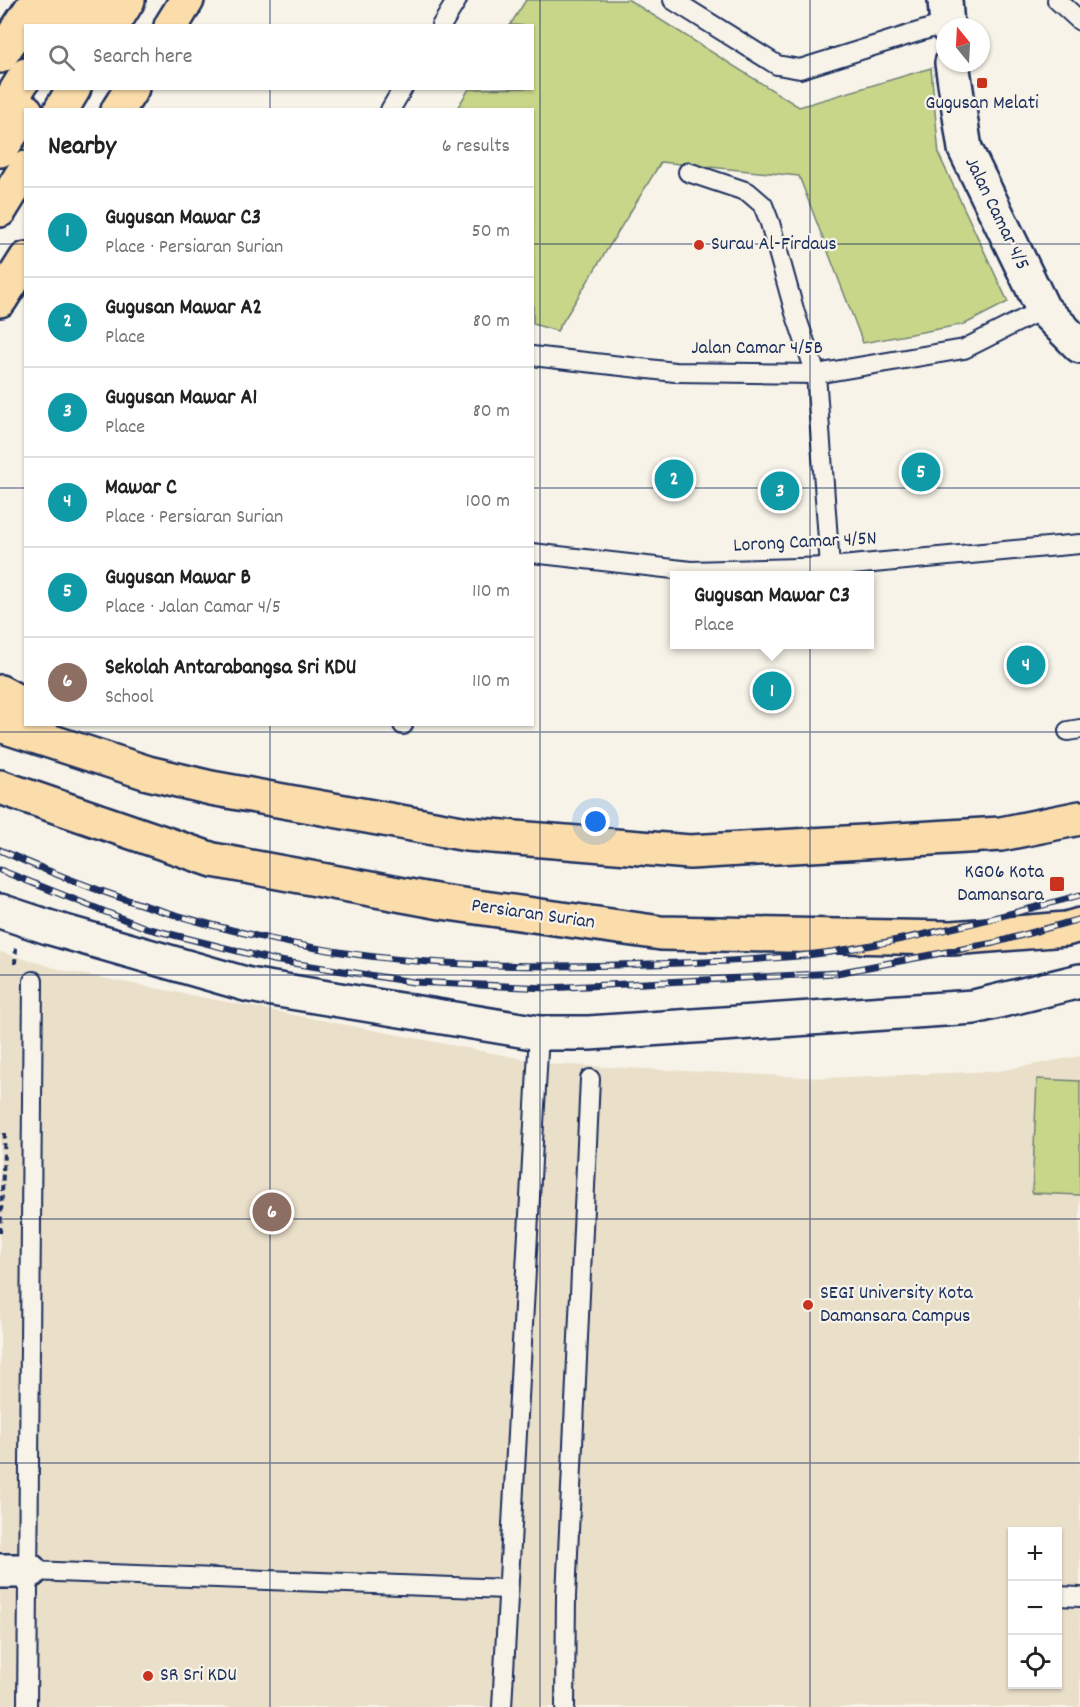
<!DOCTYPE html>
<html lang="en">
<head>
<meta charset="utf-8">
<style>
	body { margin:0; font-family:Dekko,sans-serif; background:#f6f6f6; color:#222 }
	.controls { position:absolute; right:18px; bottom:18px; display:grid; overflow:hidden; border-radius:0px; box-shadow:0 2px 4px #0004 }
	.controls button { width:54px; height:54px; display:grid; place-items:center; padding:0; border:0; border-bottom:2px solid #e0e0e0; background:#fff; color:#222; font:30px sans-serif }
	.compass { position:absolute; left:936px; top:18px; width:54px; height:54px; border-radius:50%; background:#fff; box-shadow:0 2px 4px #0004; rotate:342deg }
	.you { position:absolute; left:596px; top:822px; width:21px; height:21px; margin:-15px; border:4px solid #fff; border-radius:50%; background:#1a73e8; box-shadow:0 0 0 9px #1a73e833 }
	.badge { display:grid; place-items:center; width:39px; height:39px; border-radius:50%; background:#db2777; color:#fff; font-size:20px; font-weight:700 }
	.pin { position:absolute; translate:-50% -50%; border:3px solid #fff; box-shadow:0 2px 6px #0006 }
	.popup { position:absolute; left:670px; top:571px; width:204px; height:78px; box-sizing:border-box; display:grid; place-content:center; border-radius:0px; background:#fff; filter:drop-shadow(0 2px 4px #0005); font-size:20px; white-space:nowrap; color:#767676 }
	.popup b { font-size:22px; color:#222 }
	.popup::after { content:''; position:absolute; left:50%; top:100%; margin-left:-12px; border:12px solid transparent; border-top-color:#fff }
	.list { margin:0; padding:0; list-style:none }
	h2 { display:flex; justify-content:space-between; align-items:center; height:78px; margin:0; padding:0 24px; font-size:26px }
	h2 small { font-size:20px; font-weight:400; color:#767676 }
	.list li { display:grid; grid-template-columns:39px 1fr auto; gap:18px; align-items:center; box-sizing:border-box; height:90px; padding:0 24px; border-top:2px solid #e0e0e0 }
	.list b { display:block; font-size:22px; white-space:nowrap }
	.list p { margin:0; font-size:20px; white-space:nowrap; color:#767676 }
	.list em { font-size:20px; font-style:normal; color:#767676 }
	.icon { flex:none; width:33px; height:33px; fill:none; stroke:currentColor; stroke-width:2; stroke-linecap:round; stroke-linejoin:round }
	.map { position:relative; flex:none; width:1080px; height:1707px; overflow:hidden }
	.search { position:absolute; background:#fff; box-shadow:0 2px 4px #0004; left:24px; top:24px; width:510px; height:66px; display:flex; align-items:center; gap:15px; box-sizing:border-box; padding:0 21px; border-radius:0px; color:#767676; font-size:22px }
	.panel { position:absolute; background:#fff; box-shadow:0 2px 4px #0004; left:24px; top:108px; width:510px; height:618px; border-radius:0px }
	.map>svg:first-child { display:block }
	.built { fill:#eadfc9; fill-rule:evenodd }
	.green { fill:#c8d68a; stroke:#728274; stroke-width:1.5 }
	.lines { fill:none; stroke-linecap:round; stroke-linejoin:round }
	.service-casing { stroke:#1b2f5e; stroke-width:22 }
	.minor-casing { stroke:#1b2f5e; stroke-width:38 }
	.primary-casing { stroke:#1b2f5e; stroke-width:38 }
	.motorway-casing { stroke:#1b2f5e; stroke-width:38 }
	.path { stroke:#1b2f5e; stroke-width:4; stroke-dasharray:6 4.5; stroke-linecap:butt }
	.service { stroke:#f7f3e8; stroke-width:18 }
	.minor { stroke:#f7f3e8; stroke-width:33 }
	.primary { stroke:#fbddab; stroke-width:33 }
	.motorway { stroke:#fbddab; stroke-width:33 }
	.rail-casing { stroke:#1b2f5e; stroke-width:7 }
	.rail { stroke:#f7f3e8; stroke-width:4.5; stroke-dasharray:14; stroke-linecap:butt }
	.grid { fill:none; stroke:#1b2f5e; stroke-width:1.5; stroke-opacity:0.55 }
	.poi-dot { fill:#c8321e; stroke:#f7f3e8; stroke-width:2 }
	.labels { text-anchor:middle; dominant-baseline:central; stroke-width:4.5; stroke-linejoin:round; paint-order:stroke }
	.poi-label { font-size:20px; fill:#1b2f5e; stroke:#f7f3e8; text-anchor:start }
	.street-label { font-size:20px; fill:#1b2f5e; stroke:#f7f3e8 }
</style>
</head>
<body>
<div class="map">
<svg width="1080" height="1707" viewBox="0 0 1080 1707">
	<rect width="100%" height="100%" fill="#f7f3e8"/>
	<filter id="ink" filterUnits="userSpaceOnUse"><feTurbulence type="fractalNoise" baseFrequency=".0167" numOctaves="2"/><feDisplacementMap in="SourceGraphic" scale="12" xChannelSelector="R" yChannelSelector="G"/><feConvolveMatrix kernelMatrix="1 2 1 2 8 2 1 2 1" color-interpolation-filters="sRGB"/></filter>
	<g filter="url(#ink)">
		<path class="built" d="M0,952L66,971L549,1064L824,1078L998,1071L1080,1056V1707H0ZM1012,1532H1058V1684H1012Z"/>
		<g class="green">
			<polygon points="526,0 629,0 799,107 931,68 939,155 1008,302 965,324 863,343 799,176 661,162 557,331 533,324 532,110 456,110 469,89 532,88 532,26 510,25"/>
			<polygon points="1037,1079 1080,1081 1080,1195 1032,1193"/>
		</g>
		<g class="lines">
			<g class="service-casing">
				<g id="service">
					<polyline points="673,0 777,65 800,69 947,23"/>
					<polyline points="1057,0 1080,21"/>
					<polyline points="441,26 457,0"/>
					<polyline points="390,110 403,88"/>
					<polyline points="688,172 748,192 763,205 770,223 795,313 816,374 830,567"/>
					<polyline points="532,356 675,372 816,374 964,349 1043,309"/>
					<polyline points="532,553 691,571 830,567 1080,544"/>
					<polyline points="403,725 403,724"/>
					<polyline points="1068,731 1080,729"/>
					<polyline points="30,1571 507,1589"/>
					<polyline points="1058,1596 1080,1597"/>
					<polyline points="27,1707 33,981"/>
					<polyline points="502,1707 539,1033"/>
					<polyline points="565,1707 566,1596 590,1079"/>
				</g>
			</g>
			<g class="minor-casing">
				<g id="minor">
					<polyline points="945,0 947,27"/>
					<polyline points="952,63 965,149 1043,309 1080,346"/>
					<polyline points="0,911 51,928 249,985 539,1033 589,1033 974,1007 1080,981"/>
					<polyline points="0,1571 30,1571"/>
				</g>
			</g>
			<g class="primary-casing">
				<g id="primary">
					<polyline points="55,26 71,0"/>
					<polyline points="112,26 128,0"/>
					<polyline points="171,26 187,0"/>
					<polyline points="61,110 74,88"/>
					<polyline points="118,110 132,88"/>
					<polyline points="0,117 26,75"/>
					<polyline points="0,210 26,168"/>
					<polyline points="0,300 26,259"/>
					<polyline points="0,692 26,706"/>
					<polyline points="0,725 148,773 211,788 467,834 690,852 1001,834 1080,818"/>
					<polyline points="0,787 213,860 441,902 661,933 952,938 1066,929 1080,925"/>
				</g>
			</g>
			<g class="motorway-casing">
				<g id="motorway">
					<polyline points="79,26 95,0"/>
					<polyline points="0,56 37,0"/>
					<polyline points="0,150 26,111"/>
				</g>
			</g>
			<g class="path">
				<polyline points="15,964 16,948"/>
				<polyline points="0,1233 5,1133"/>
			</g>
			<use href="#service" class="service"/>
			<use href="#minor" class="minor"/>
			<use href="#primary" class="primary"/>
			<use href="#motorway" class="motorway"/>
			<g class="rail-casing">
				<g id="rail">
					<path d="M0,850C124,907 280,950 416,961C494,967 571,967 649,964C709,962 772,960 831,952C916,939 998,918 1080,895"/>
					<polyline points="0,870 146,928 273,960 413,982 548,988 837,973 994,943 1080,919"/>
				</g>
			</g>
			<use href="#rail" class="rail"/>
		</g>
	</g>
	<path class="grid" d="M270,0V26M540,0V1707M810,0V1707M270,88V110M0,244H26M532,244H1080M0,488H26M532,488H1080M270,724V1707M0,732H1080M0,975H1080M0,1219H1080M0,1463H1080"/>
	<g class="poi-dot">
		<rect x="976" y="77" width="12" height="12" rx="3"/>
		<circle cx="699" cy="245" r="6"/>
		<rect x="1049" y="876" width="16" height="16" rx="3"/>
		<circle cx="808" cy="1305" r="6"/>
		<circle cx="148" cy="1676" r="6"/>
	</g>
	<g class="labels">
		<g class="poi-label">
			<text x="982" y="104" text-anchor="middle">Gugusan Melati</text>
			<text x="711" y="245">Surau Al-Firdaus</text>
			<text x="1044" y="873" text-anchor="end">KG06 Kota<tspan x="1044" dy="23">Damansara</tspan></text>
			<text x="820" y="1294">SEGI University Kota<tspan x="820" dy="23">Damansara Campus</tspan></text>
			<text x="160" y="1676">SR Sri KDU</text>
		</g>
		<g class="street-label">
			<text transform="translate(996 214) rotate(64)">Jalan Camar 4/5</text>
			<text x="757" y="349">Jalan Camar 4/5B</text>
			<text transform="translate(805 543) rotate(-3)">Lorong Camar 4/5N</text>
			<text transform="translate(533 915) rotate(8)">Persiaran Surian</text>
		</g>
	</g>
</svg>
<div class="controls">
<button>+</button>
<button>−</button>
<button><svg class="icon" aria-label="locate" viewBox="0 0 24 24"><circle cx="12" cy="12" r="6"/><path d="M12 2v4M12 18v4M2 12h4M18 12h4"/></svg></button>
</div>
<svg class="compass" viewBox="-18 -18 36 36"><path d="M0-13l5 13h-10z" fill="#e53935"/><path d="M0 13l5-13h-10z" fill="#767676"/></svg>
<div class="you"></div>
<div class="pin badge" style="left:772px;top:691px;background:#0f9aa8">1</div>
<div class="popup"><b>Gugusan Mawar C3</b>Place</div>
<div class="pin badge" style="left:674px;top:479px;background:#0f9aa8">2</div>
<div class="pin badge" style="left:780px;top:491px;background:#0f9aa8">3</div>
<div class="pin badge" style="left:1026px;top:665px;background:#0f9aa8">4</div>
<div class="pin badge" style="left:921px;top:472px;background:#0f9aa8">5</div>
<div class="pin badge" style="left:272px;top:1212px;background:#8d6e63">6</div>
<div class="search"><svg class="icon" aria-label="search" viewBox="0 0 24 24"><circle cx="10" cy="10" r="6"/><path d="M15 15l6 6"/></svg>Search here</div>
<section class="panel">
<h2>Nearby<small>6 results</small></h2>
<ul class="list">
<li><span class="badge" style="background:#0f9aa8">1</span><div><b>Gugusan Mawar C3</b><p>Place · Persiaran Surian</p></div><em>50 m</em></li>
<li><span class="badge" style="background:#0f9aa8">2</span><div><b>Gugusan Mawar A2</b><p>Place</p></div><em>80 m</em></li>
<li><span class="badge" style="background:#0f9aa8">3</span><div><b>Gugusan Mawar A1</b><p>Place</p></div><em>80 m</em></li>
<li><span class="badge" style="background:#0f9aa8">4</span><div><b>Mawar C</b><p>Place · Persiaran Surian</p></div><em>100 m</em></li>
<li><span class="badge" style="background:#0f9aa8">5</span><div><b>Gugusan Mawar B</b><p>Place · Jalan Camar 4/5</p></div><em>110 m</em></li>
<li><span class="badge" style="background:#8d6e63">6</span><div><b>Sekolah Antarabangsa Sri KDU</b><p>School</p></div><em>110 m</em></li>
</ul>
</section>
</div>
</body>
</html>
